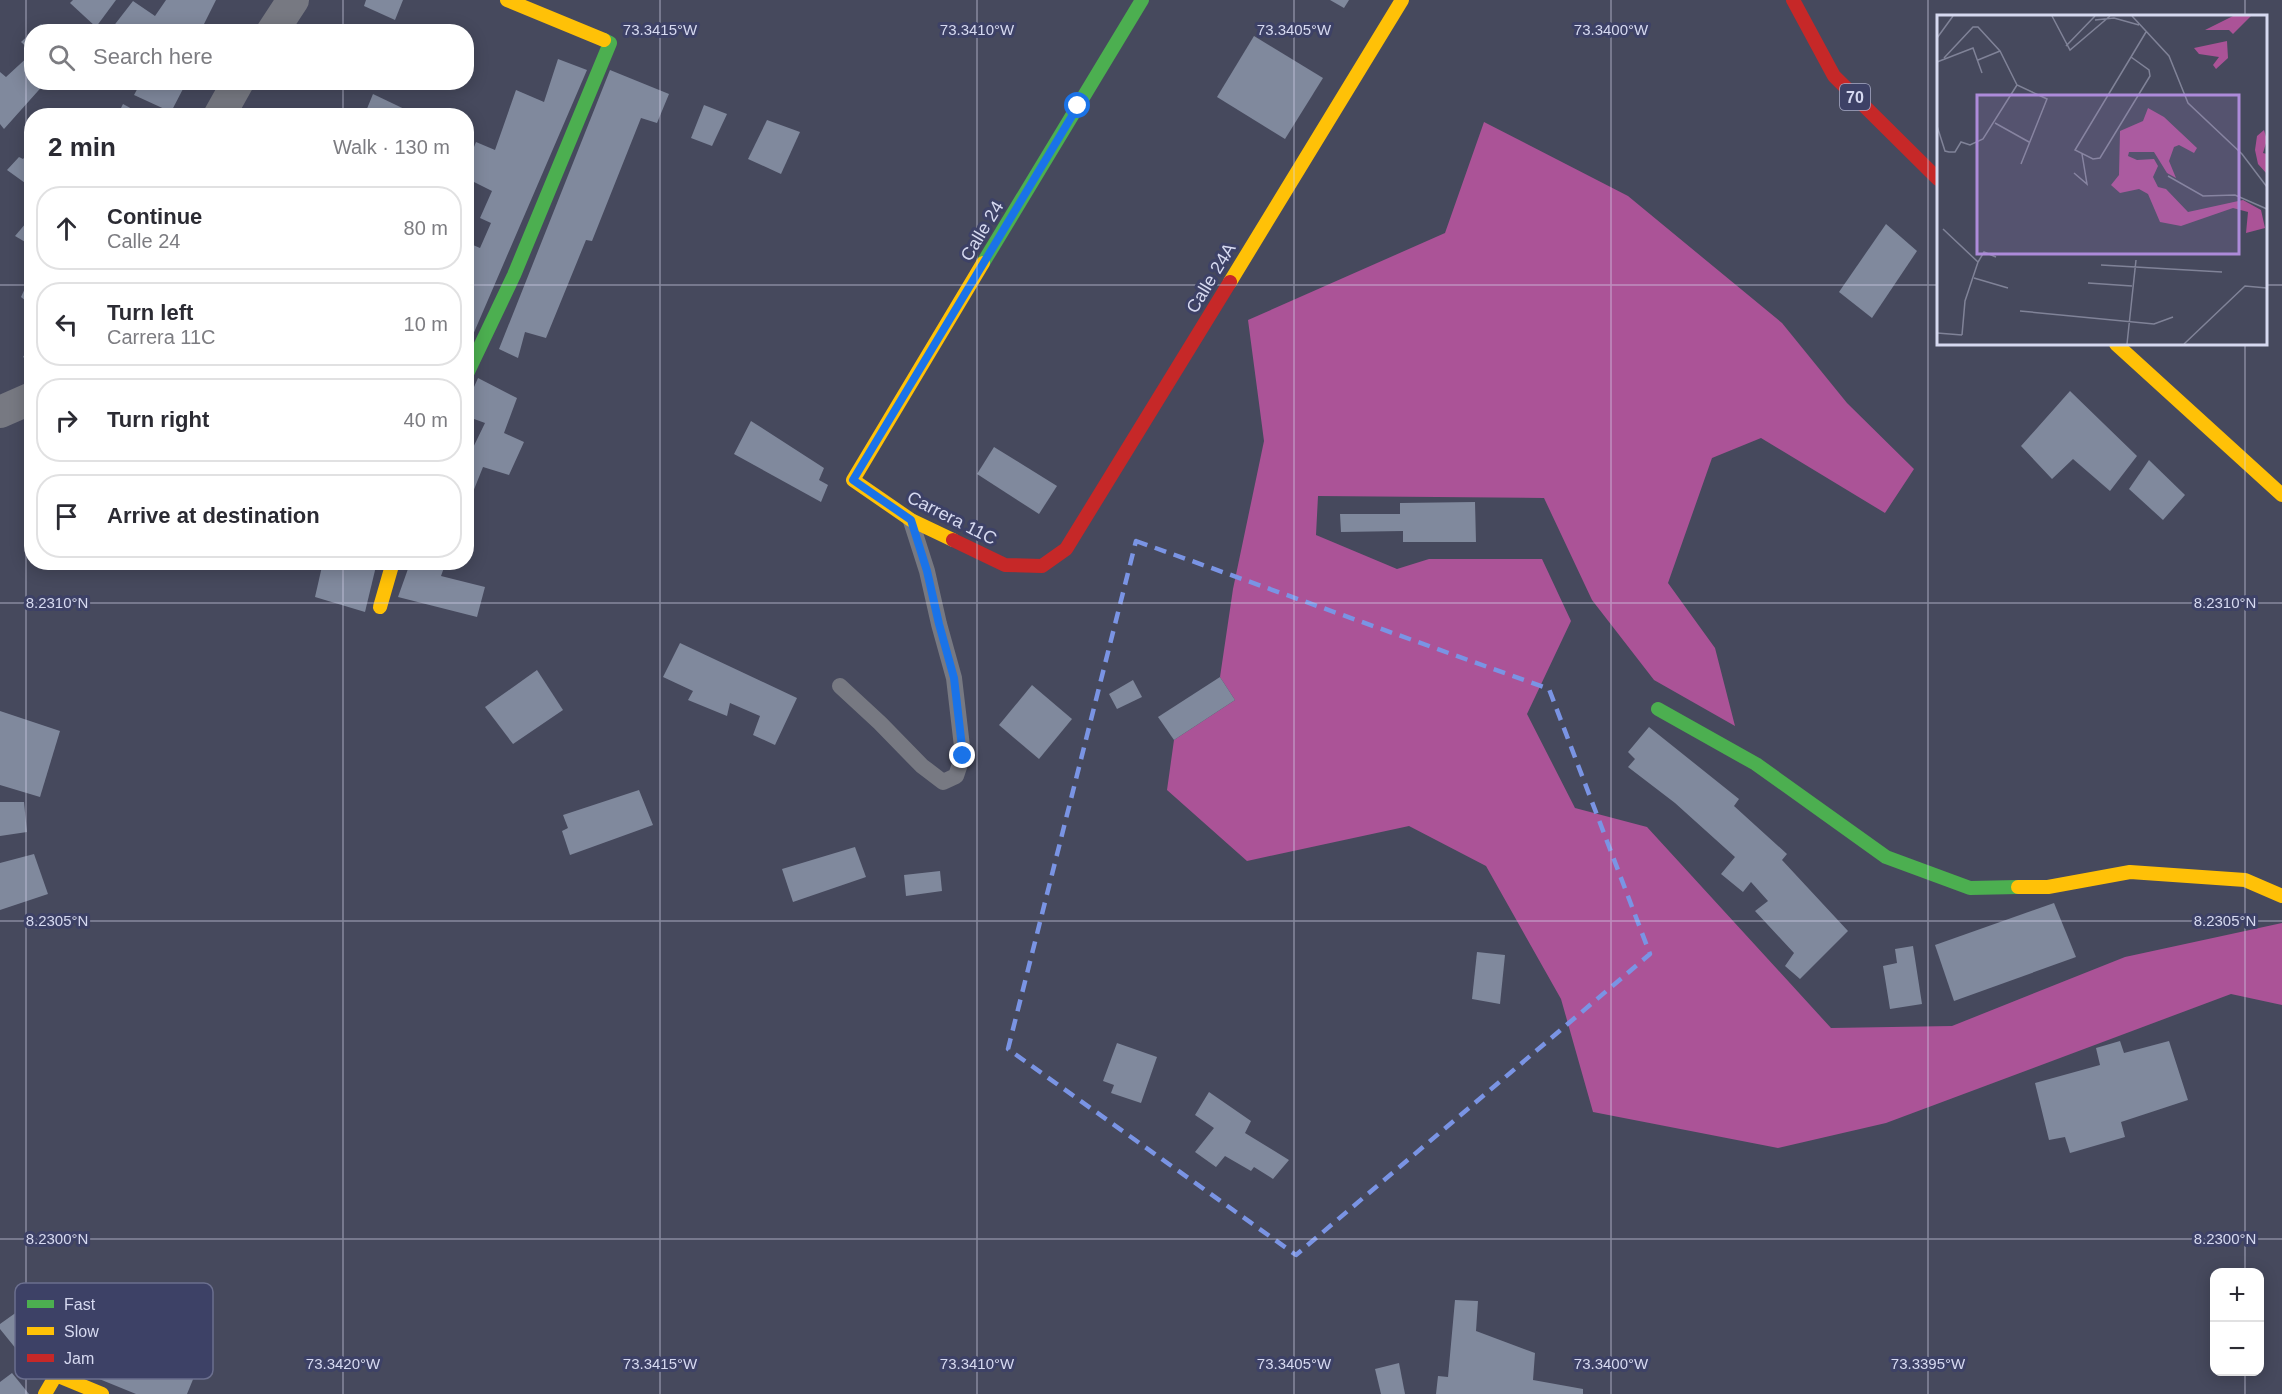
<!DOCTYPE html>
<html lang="en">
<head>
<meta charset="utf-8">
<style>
	body { margin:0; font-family:Arial,sans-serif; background:#f2f2f3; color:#2b2b33 }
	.controls { position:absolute; right:18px; bottom:18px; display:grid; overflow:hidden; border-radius:12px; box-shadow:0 3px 15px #0003 }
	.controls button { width:54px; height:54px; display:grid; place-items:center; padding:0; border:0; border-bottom:2px solid #e1e1e2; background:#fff; color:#2b2b33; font:30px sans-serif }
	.stop { position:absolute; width:18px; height:18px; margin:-14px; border:4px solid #1a73e8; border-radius:50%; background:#fff }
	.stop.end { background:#1a73e8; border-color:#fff; box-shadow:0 2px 6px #0008 }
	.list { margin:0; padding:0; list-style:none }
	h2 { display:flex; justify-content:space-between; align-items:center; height:78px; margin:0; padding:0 24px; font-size:26px }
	h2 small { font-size:20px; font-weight:400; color:#7c7c81 }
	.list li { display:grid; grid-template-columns:39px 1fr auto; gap:18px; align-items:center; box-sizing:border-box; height:84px; margin:0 12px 12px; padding:0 12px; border:2px solid #e1e1e2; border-radius:24px }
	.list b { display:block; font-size:22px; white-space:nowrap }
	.list p { margin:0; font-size:20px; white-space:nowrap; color:#7c7c81 }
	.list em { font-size:20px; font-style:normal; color:#7c7c81 }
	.icon { flex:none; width:33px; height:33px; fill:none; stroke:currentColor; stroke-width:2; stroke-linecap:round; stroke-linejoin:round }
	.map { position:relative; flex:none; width:2282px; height:1394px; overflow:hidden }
	.search { position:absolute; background:#fff; box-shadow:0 3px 15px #0003; left:24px; top:24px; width:450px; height:66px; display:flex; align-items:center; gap:15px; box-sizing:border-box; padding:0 21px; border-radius:24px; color:#7c7c81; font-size:22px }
	.panel { position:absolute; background:#fff; box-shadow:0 3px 15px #0003; left:24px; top:108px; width:450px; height:462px; border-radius:24px }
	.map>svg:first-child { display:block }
	.forest { fill:#ab5397 }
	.building { fill:#80899d }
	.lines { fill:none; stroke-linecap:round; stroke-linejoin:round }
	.lane { stroke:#777982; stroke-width:16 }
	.street { stroke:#777982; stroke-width:32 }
	.fast { stroke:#4caf50; stroke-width:14 }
	.slow { stroke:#ffc107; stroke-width:14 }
	.jam { stroke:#c62828; stroke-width:14 }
	.route { stroke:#1a73e8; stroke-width:8 }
	.marked { fill:none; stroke:#7a94e4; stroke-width:4.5; stroke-dasharray:12 8; stroke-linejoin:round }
	.ticks { fill:none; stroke:#d6d9f0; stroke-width:1.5; stroke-opacity:0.45 }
	.labels { text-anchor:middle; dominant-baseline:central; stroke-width:6; stroke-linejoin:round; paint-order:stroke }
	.shield { fill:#3d4166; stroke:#a8abc7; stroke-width:1.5 }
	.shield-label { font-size:16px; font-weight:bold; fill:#d6d9f0 }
	.street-label { font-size:18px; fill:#d6d9f0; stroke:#3d4166 }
	.inset-road { fill:none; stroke:#808398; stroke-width:1.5 }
	.view { fill:#ad8bda; fill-opacity:0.15; stroke:#ad8bda; stroke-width:3 }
	.inset-edge { fill:none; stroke:#d6d9f0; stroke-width:3 }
	.key { fill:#3d4166; stroke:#6b6f8f; stroke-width:1.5 }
	.key-label { font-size:16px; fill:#d6d9f0 }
	.ticks-label { font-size:15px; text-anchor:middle; fill:#d6d9f0; stroke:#3d4166; stroke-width:6; stroke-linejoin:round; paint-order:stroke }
</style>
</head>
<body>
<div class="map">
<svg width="2282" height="1394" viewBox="0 0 2282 1394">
	<rect width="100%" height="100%" fill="#46495d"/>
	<polygon class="forest" points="1484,122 1628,196 1782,323 1847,403 1914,469 1885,513 1761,438 1712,458 1668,583 1715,648 1735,726 1654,680 1592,600 1544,498 1318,496 1316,535 1397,569 1429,559 1542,559 1571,621 1527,714 1575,808 1647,827 1831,1028 1952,1026 2125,957 2282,923 2282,1005 2231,994 1886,1123 1778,1148 1593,1112 1561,999 1486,866 1409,826 1247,861 1167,790 1174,740 1235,700 1220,677 1233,589 1264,441 1248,320 1445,233"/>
	<g class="building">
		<polygon points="73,0 116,0 96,27 70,3"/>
		<polygon points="166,0 216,0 200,32 109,32 133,1 155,16"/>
		<polygon points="366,0 403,0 395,20 364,6"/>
		<polygon points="1330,0 1349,0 1344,8"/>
		<polygon points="41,24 48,29 51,32 32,32"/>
		<polygon points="32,32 32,52 21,42"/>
		<polygon points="1254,36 1323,78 1285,139 1217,97"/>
		<polygon points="32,53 32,82 46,82 4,129 0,124 0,72 6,77"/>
		<polygon points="558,59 587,70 466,351 466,242 480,248 491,223 480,218 492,191 466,178 466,167 476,142 495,150 516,90 544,102"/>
		<polygon points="610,70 669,94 657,123 641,118 592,241 586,240 546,338 525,332 518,358 499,349"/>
		<polygon points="141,82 175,82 184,87 171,112 134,95"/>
		<polygon points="373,94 419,116 364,116"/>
		<polygon points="123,104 145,116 117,116"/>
		<polygon points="704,105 727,114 712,146 691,138"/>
		<polygon points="767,120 800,132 781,174 748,159"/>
		<polygon points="32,149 32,188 7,170 19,157 23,159"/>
		<polygon points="32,216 32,246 15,236"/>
		<polygon points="1886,224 1917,251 1872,318 1839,292"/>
		<polygon points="32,273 32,306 21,297"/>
		<polygon points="32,343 32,363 23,357"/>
		<polygon points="478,378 517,398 504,433 524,442 509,475 483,467 467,507 466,458 468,458 485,423 466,416 466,405"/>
		<polygon points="2070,391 2137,456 2110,491 2073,459 2052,479 2021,446"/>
		<polygon points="751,421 824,468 819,480 828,485 821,502 734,454"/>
		<polygon points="994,447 1057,486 1039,514 977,474"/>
		<polygon points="2149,460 2185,495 2163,520 2129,489"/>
		<polygon points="1475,502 1476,542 1403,542 1403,531 1341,532 1340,514 1400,514 1400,503"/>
		<polygon points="323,562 377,562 365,612 315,597"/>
		<polygon points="400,562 446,562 441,576 485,587 477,617 398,597 409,566"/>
		<polygon points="680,643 797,698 775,745 753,735 760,716 730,703 727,716 688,700 693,691 663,677"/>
		<polygon points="537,670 563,710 513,744 485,707"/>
		<polygon points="1220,677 1235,700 1174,740 1158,717"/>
		<polygon points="1133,680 1142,697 1117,709 1109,694"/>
		<polygon points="1032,685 1072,719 1039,759 999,725"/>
		<polygon points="0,711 60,731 40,797 0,785"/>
		<polygon points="1649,727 1739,799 1734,806 1787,854 1782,860 1848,931 1800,979 1785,966 1794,953 1755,911 1768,901 1751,882 1743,892 1721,874 1735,857 1675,803 1628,767 1635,759 1628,752"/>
		<polygon points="639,790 653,825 570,855 562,831 568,828 563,815"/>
		<polygon points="0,802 24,802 27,832 0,836"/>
		<polygon points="855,847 866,877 793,902 782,869"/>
		<polygon points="34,854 48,894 0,910 0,863"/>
		<polygon points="940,871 942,891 906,896 904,875"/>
		<polygon points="2054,903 2076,957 1954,1001 1935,945"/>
		<polygon points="1913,946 1922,1004 1890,1009 1883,966 1897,963 1895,949"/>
		<polygon points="1477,952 1505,955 1500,1004 1472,999"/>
		<polygon points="2120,1041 2124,1053 2169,1041 2188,1100 2121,1122 2125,1137 2070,1153 2065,1137 2049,1140 2035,1083 2100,1065 2096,1048"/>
		<polygon points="1117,1043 1157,1057 1141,1103 1111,1093 1114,1085 1103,1081"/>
		<polygon points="1209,1092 1251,1121 1245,1133 1289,1160 1273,1179 1254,1167 1251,1171 1225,1156 1216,1167 1195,1152 1214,1128 1195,1115"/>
		<polygon points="1455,1300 1478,1301 1476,1331 1535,1353 1533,1380 1583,1389 1583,1394 1436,1394 1438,1376 1448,1377"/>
		<polygon points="114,1305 136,1313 133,1319 170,1352 166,1361 194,1377 187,1394 136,1394 60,1363 38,1376 0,1329 0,1324 21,1309 36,1330 52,1318 74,1345 90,1309 109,1316"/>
		<polygon points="1399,1363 1405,1394 1381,1394 1375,1369"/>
		<polygon points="12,1373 29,1394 0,1394 0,1382"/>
	</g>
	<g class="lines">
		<polyline class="lane" points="840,686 880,723 922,766 943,782 956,776 963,755 954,678 939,624 927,571 911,521"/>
		<g class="street">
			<polyline points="272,32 293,0"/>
			<polyline points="219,116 238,82"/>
			<polyline points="0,412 32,398"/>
		</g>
		<g class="fast">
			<polyline points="983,263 1142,0"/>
			<polyline points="466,376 514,275 610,43 604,40"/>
			<polyline points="1658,709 1756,764 1886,857 1970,888 2018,887"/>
		</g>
		<g class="slow">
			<polyline points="507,0 604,40"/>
			<polyline points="1230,282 1402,0"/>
			<polyline points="2116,344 2282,495"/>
			<polyline points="953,540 911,520 853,480 983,263"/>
			<polyline points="380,607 393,562"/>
			<polyline points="2018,887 2048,887 2130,872 2245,880 2282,896"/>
			<polyline points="45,1394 56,1375 102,1394"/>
		</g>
		<g class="jam">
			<polyline points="1793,0 1834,76 1938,179"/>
			<polyline points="953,540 1005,565 1042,566 1066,549 1230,282"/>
		</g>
	</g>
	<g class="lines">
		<polyline class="route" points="963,756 954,678 939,624 927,571 911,520 853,480 1078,106"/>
	</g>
	<path class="marked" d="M1136,541L1549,689L1650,954L1296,1255L1008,1049Z"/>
	<path class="ticks" d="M26,0V1394M343,0V32M660,0V1394M977,0V1394M1294,0V1394M1611,0V1394M1928,0V1394M2245,0V16M343,82V116M0,285H32M466,285H1938M2266,285H2282M2245,344V1272M343,562V1394M0,603H2282M0,921H2282M0,1239H2282M2245,1372V1394"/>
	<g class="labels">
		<rect class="shield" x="1840" y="84" width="30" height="26" rx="4.5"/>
		<g class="shield-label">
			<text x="1855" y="97">70</text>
		</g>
		<g class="street-label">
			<text transform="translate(982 231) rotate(-59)">Calle 24</text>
			<text transform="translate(1211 278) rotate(-59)">Calle 24A</text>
			<text transform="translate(952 518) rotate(27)">Carrera 11C</text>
		</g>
	</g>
	<g transform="translate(1937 15)">
		<rect width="330" height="330" fill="#46495d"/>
		<path d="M296,1H314L296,19L292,15H268ZM290,26L291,43L279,54L276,50L282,42L262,39L257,33ZM211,93L227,102L260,133L257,138L242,130L237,132L232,146L239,163L230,158L217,137H192L191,141L200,145L217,144L221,151L216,162L221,172L229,174L251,197L306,185L324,195L328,213L309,218L311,197L296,193L244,211L223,207L211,179L202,174L183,178L174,170L182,160L183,116L206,106ZM327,115L330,125L326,138L330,139V159L321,149L318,135L320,121Z" fill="#ab5397"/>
		<path class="inset-road" d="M115,1L133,35L173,1M195,1L232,41L251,88L305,139L330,172M158,5L177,3L202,10M0,23L16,1M129,31L158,1M194,42L212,55L213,61L163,143L156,144L138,135L194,42L209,17M7,43L36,12H41L63,36L80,70L110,84L84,149M41,45L63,36M0,47L36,33L45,58M58,108L92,127M0,111L8,136L12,137H18L24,127L33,130L46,124L80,70M137,158L150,169L145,139M231,161L266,181L298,180L330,194M6,214L41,247M164,250L285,257M37,263L71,273M151,268L195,271M83,296L217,309L236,302M0,318L25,320M25,320L28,286L41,247L47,237L59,242M190,329L199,245M247,329L308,271L330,273"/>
		<path class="view" d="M40,80H302V239H40Z"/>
		<rect width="330" height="330" class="inset-edge"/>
	</g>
	<rect x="15" y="1283" width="198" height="96" rx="9" class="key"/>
	<rect x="27" y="1300" width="27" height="8" fill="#4caf50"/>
	<rect x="27" y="1327" width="27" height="8" fill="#ffc107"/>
	<rect x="27" y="1354" width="27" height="8" fill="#c62828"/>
	<g class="key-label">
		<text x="64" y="1310">Fast</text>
		<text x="64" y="1337">Slow</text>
		<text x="64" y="1364">Jam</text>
	</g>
	<g class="ticks-label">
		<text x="660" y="35">73.3415°W</text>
		<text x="977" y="35">73.3410°W</text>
		<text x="1294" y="35">73.3405°W</text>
		<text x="1611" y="35">73.3400°W</text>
		<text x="57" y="608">8.2310°N</text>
		<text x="2225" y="608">8.2310°N</text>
		<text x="57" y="926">8.2305°N</text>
		<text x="2225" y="926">8.2305°N</text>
		<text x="57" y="1244">8.2300°N</text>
		<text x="2225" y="1244">8.2300°N</text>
		<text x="343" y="1369">73.3420°W</text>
		<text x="660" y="1369">73.3415°W</text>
		<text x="977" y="1369">73.3410°W</text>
		<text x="1294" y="1369">73.3405°W</text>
		<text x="1611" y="1369">73.3400°W</text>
		<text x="1928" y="1369">73.3395°W</text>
	</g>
</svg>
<div class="controls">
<button>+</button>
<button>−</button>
</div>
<div class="stop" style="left:1078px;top:106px"></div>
<div class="stop end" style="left:963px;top:756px"></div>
<div class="search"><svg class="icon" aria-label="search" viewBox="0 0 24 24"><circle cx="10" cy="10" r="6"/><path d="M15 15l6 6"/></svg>Search here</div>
<section class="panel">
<h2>2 min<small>Walk · 130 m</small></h2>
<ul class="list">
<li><svg class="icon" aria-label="ahead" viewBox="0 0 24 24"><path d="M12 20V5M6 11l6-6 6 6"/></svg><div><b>Continue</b><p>Calle 24</p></div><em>80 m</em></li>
<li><svg class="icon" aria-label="left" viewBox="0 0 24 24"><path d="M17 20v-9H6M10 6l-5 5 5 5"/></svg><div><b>Turn left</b><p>Carrera 11C</p></div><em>10 m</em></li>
<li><svg class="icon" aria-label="right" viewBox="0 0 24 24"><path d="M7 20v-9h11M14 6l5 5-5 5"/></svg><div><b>Turn right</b></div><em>40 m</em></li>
<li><svg class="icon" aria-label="arrive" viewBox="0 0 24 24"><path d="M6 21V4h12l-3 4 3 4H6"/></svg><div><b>Arrive at destination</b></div></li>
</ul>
</section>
</div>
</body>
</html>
